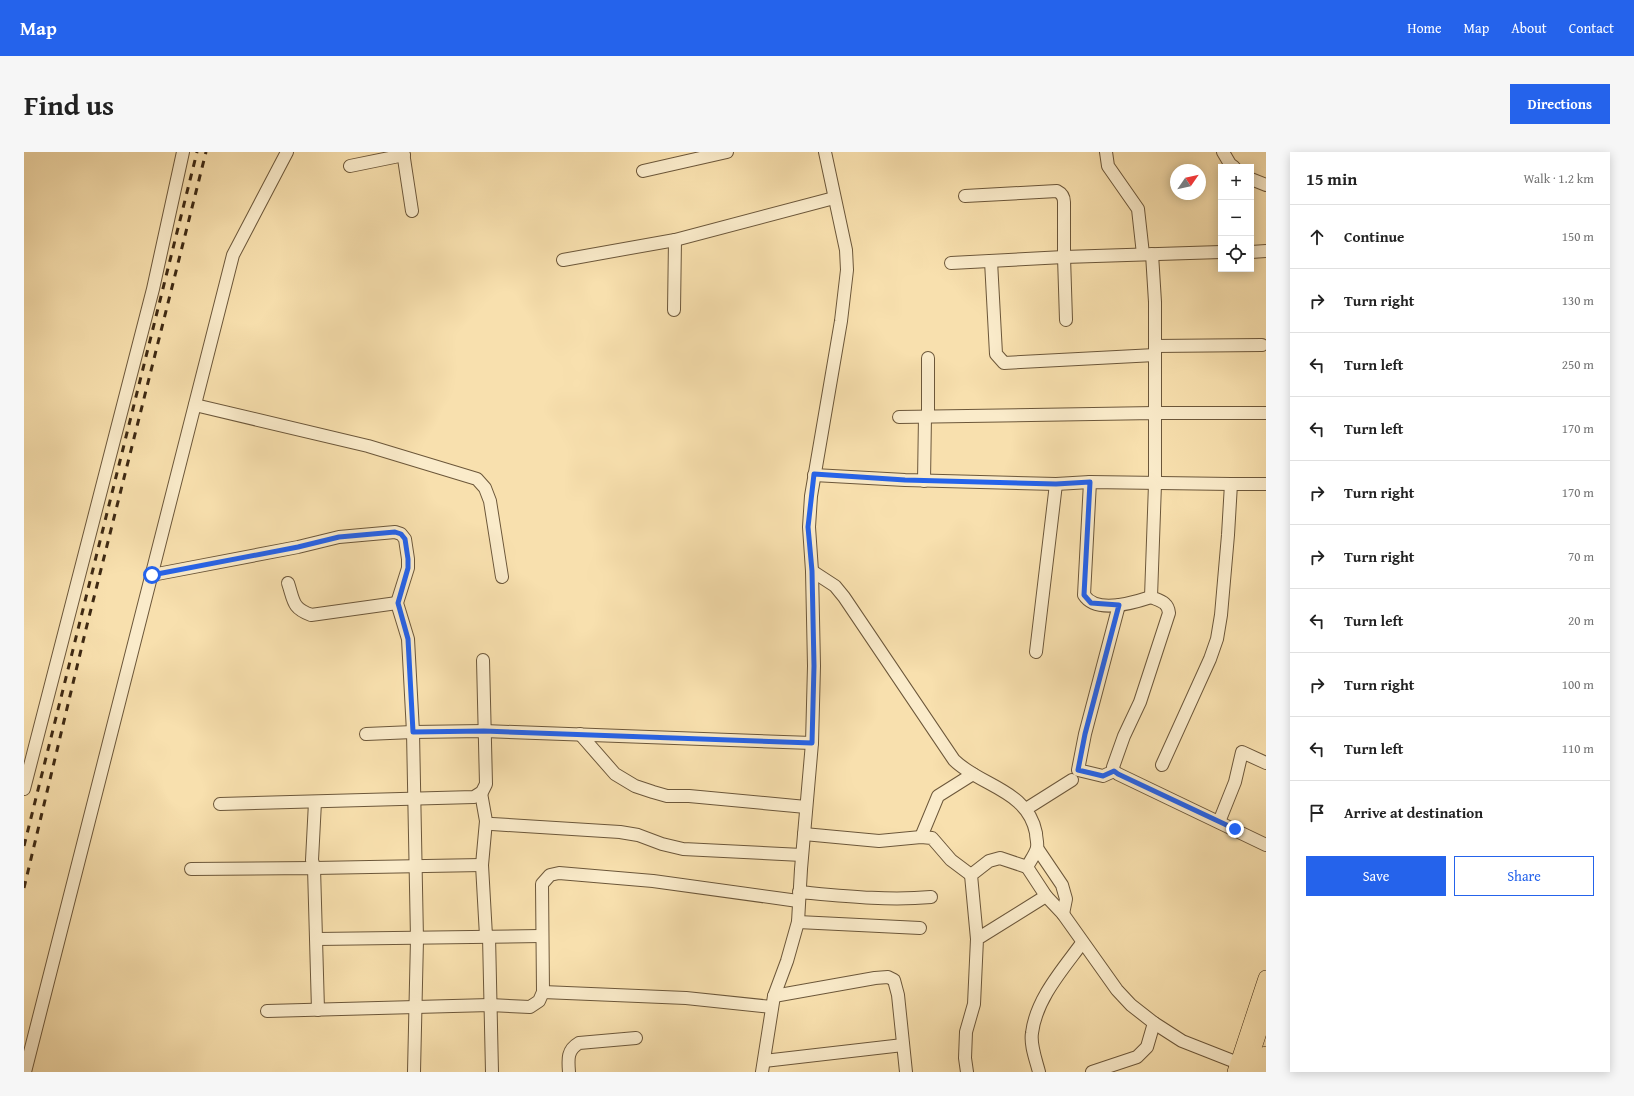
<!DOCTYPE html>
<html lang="en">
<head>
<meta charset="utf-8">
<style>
	body { margin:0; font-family:"Gentium Book Plus",serif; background:#f6f6f6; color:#222 }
	.controls { position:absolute; right:12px; top:12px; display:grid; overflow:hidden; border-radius:0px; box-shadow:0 2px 10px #0003 }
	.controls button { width:36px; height:36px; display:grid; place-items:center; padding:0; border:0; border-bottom:1px solid #e0e0e0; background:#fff; color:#222; font:20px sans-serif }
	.compass { position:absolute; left:1146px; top:12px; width:36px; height:36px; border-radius:50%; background:#fff; box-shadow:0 2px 10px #0003; rotate:56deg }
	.stop { position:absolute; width:12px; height:12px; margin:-9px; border:3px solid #2563eb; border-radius:50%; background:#fff }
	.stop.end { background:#2563eb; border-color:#fff; box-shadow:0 1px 4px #0008 }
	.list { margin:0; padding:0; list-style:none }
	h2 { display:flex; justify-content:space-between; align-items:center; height:52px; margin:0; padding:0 16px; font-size:17px }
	h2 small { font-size:13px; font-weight:400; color:#767676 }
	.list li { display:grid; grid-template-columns:26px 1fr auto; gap:12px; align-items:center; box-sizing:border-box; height:64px; padding:0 16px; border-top:1px solid #e0e0e0 }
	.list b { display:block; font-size:15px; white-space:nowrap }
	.list em { font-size:13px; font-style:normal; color:#767676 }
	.actions { display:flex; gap:8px; padding:12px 16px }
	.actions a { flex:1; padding:9px 0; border:1px solid #2563eb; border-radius:0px; text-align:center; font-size:14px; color:#2563eb }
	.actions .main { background:#2563eb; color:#fff }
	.icon { flex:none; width:22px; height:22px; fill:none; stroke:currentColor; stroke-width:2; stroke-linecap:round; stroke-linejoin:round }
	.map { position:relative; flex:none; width:1242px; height:920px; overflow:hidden; border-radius:0px }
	header { display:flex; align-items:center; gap:24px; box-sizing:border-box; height:56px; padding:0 20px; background:#2563eb; color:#fff }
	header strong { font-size:19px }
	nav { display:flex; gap:22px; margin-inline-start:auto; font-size:14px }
	.intro { display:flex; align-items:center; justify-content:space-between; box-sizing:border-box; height:96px; padding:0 24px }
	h1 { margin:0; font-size:28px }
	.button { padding:10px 18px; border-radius:0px; background:#2563eb; color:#fff; font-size:14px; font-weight:700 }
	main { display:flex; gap:24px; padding:0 24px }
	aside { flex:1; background:#fff; border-radius:0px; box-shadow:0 2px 10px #0003 }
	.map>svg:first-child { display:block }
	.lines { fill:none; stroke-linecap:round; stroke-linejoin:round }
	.minor-casing { stroke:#6c573a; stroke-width:14 }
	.major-casing { stroke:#3e2913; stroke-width:16 }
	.highway-casing { stroke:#3e2913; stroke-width:18 }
	.minor { stroke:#faebca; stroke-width:12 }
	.major { stroke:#f8e0ae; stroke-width:15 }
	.highway { stroke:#f8e0ae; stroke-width:17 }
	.rail { stroke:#3e2913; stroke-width:3; stroke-dasharray:7 7; stroke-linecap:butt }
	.route { stroke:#2563eb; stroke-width:5 }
</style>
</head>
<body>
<header>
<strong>Map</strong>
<nav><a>Home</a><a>Map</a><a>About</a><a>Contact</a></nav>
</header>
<div class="intro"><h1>Find us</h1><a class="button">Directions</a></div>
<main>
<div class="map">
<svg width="1242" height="920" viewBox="0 0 1242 920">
	<rect width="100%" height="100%" fill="#f8e0ae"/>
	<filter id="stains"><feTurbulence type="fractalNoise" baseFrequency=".005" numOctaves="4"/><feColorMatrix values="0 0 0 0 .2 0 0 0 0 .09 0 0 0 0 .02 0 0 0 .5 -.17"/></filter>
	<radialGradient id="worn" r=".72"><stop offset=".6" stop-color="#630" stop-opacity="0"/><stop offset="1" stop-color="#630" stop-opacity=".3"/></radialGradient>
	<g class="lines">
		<g class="minor-casing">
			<g id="minor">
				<polyline points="379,0 388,59"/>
				<polyline points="1082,0 1084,14 1114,57 1119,102"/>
				<polyline points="1199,0 1206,12 1210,15"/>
				<polyline points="326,14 380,3"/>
				<polyline points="619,19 703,0"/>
				<polyline points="1227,27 1242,33"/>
				<path d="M941,44L1033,39C1037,41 1040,45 1040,50V105L1042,168"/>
				<polyline points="1227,100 1242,99"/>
				<polyline points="1128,102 1131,150 1131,261 1242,261"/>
				<polyline points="539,108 651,88 810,46"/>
				<polyline points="967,109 972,202 980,211 1131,203"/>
				<polyline points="927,111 1040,105 1197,100"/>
				<polyline points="650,158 651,88"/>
				<polyline points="1131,194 1238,193"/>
				<polyline points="171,253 344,294 453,327 461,336 466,349 478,425"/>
				<polyline points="904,264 904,206"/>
				<path d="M875,265L1131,261V332L1127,445C1136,449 1144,450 1145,461L1116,550L1100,584L1089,615L1090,619L1094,622L1242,693"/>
				<polyline points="790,323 881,328 1032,332 1066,330 1207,332"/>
				<polyline points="900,329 901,264"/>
				<path d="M1066,330L1060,443C1072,462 1109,451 1127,445"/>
				<path d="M788,419L811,434L820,445L930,608C956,634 1004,638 1012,681C1012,686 1014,691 1013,696C1011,703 1006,709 1003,715L1022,744L1039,762L1093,838L1107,853L1130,871L1158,889L1214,911"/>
				<polyline points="128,423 274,395 315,385 371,380 377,382 381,387 384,407 384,416 373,451 384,487 389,580 393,787 390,920"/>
				<path d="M264,431C270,449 268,456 287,463L373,451"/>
				<polyline points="1012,500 1032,332"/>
				<polyline points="342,582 389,580 460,579 788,591"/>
				<polyline points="556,582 591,622 611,634 629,640 643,644 665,644 782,655"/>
				<polyline points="1138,613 1186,507 1193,487 1197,463 1204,383 1207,332 1242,332"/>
				<polyline points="1090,619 1079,624 1054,618 1061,582 1095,453"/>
				<polyline points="0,637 129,137 159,0"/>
				<polyline points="457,641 462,669 458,713 462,784"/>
				<polyline points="291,650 288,708 290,716 458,713"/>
				<polyline points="196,652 450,645 458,640 462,632 459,508"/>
				<polyline points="1002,657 1048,628"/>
				<polyline points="1195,670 1211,630 1218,600 1242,611"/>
				<polyline points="468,672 596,680 614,683 638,692 659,697 778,703"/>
				<polyline points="780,682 855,689 897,685 908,686 927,708 947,723"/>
				<polyline points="897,685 914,644 949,622"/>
				<polyline points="1013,696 1038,733 1042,747 1039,762"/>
				<polyline points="167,717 290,716 294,858"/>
				<path d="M775,740C819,744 864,749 907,745"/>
				<polyline points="774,770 896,776"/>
				<polyline points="465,784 468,920"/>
				<polyline points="293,787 517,784"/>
				<polyline points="953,787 947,723 965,709 976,706 1003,715"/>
				<polyline points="519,840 518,732 526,723 535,721 629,729 774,749"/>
				<polyline points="750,844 851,826 864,825 870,828 874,843 882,920"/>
				<polyline points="243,859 466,853 506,855 515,849 519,840 662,846 748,855"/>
				<polyline points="740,909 879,893"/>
				<polyline points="1,920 209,103 263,0"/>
				<path d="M545,920C544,907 543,898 555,891L612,886"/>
				<polyline points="738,920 750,844 763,809 774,770 777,717 788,591 790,514 788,419 785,375 787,344 817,169 823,118 822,98 801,0"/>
				<polyline points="943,920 941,906 942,880 950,852 953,787 1022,744"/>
				<path d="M1015,920C1012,908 1006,893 1008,881C1012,847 1039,817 1058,791"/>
				<polyline points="1068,920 1113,905 1123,895 1130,871"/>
			</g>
		</g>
		<g class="major-casing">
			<polyline id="major" points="1211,920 1242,826"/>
		</g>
		<g class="highway-casing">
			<g id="highway">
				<polyline points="1221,920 1242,856"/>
				<polyline points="1236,920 1242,903"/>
			</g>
		</g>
		<use href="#minor" class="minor"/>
		<use href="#major" class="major"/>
		<use href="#highway" class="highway"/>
		<g class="rail">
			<polyline points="0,694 173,0"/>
			<polyline points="0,736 62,477 182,0"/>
		</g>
	</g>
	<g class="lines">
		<polyline class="route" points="128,423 274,395 315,385 371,380 377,382 381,387 384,407 384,416 374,451 384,487 389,580 460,579 788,591 790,514 788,419 784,375 790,322 881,328 1032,332 1066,330 1060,443 1067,451 1095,453 1061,582 1054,618 1079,624 1090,619 1094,622 1211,677"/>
	</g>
	<rect width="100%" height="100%" filter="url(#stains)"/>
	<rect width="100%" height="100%" fill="url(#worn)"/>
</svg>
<div class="controls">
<button>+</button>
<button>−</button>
<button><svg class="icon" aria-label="locate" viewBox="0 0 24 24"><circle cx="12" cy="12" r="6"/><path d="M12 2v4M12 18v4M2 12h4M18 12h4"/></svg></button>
</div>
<svg class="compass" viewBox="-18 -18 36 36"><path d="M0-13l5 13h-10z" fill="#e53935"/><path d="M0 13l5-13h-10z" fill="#767676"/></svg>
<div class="stop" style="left:128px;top:423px"></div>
<div class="stop end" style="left:1211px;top:677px"></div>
</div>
<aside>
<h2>15 min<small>Walk · 1.2 km</small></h2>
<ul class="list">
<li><svg class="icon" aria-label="ahead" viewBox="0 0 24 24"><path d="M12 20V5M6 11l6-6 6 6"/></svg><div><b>Continue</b></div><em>150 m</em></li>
<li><svg class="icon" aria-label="right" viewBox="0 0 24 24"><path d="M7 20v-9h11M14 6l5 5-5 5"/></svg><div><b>Turn right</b></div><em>130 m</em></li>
<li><svg class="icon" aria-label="left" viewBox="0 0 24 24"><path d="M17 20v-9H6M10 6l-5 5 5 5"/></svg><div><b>Turn left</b></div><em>250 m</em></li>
<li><svg class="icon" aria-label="left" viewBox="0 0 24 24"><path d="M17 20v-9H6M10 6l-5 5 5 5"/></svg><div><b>Turn left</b></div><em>170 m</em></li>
<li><svg class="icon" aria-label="right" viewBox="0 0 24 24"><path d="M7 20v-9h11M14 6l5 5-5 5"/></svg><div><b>Turn right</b></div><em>170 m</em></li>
<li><svg class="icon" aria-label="right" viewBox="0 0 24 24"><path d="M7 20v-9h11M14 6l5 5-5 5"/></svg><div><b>Turn right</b></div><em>70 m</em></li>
<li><svg class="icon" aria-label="left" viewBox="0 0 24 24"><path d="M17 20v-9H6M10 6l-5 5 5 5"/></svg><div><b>Turn left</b></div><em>20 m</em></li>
<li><svg class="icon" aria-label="right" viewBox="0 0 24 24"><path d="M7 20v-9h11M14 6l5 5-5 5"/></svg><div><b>Turn right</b></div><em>100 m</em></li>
<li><svg class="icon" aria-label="left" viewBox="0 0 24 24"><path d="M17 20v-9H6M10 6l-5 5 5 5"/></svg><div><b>Turn left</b></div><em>110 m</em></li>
<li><svg class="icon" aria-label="arrive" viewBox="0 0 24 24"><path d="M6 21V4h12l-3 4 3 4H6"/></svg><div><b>Arrive at destination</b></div></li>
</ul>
<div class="actions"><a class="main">Save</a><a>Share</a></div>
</aside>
</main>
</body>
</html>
